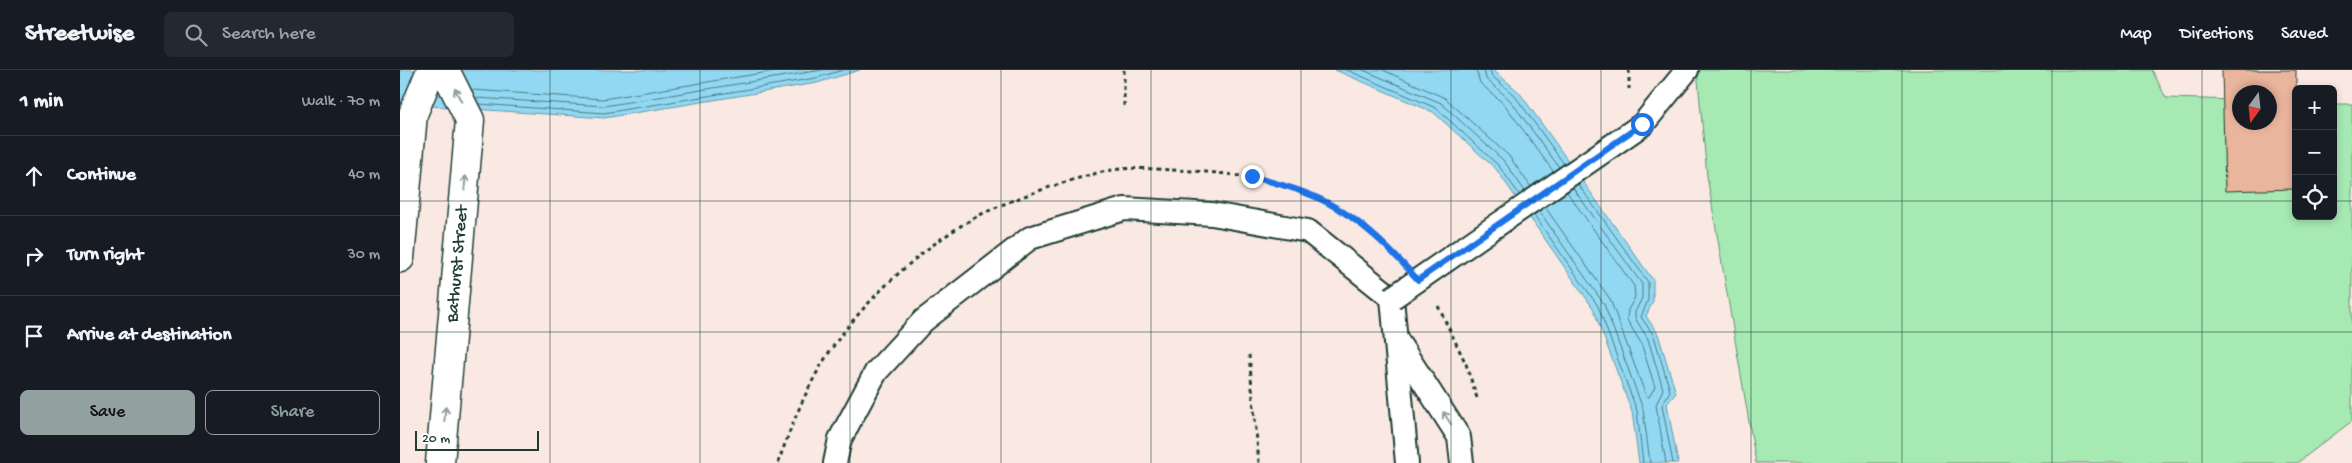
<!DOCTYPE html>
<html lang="en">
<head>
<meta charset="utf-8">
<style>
	body { margin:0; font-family:"Gochi Hand",sans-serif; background:#242831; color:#f1f3f6 }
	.controls { position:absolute; right:15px; top:15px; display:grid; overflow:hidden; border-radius:8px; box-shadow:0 2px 8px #0003 }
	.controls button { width:45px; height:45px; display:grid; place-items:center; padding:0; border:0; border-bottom:1px solid #363941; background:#171b24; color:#f1f3f6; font:25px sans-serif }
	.compass { position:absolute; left:1832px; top:15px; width:45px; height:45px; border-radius:50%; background:#171b24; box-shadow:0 2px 8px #0003; rotate:195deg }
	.scale { position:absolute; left:15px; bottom:12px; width:124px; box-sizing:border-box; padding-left:5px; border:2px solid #1f3d34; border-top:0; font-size:14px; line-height:18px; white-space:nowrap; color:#1f3d34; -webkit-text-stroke:4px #fff; paint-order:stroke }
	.stop { position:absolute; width:15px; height:15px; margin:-11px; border:4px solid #1a73e8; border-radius:50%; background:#fff }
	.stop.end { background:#1a73e8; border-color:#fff; box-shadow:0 1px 5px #0008 }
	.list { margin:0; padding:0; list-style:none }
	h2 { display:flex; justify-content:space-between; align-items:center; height:65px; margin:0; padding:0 20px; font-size:21px }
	h2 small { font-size:16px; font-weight:400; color:#9ea1a6 }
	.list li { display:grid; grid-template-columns:32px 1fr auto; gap:15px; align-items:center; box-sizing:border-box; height:80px; padding:0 20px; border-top:1px solid #363941 }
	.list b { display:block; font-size:19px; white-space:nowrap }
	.list em { font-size:16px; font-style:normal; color:#9ea1a6 }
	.actions { display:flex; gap:10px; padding:15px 20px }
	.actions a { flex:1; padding:11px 0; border:1px solid #92a19f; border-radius:8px; text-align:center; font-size:18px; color:#92a19f }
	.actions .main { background:#92a19f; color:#111 }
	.icon { flex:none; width:28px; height:28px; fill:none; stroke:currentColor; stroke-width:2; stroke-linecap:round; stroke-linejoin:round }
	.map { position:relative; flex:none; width:1952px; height:393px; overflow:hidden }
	header { display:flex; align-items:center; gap:30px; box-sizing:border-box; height:70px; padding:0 25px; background:#171b24; border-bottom:1px solid #363941 }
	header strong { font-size:24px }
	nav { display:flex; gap:28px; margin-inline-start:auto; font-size:18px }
	.search { width:350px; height:45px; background:#242831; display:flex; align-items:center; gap:12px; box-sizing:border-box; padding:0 18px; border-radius:8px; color:#9ea1a6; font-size:19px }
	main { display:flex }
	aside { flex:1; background:#171b24 }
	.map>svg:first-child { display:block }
	.green { fill:#a6e9b3; stroke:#629374 }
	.water { fill:#92d8f3; stroke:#649aa7 }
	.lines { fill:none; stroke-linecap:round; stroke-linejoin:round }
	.shore { stroke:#4d7b80; stroke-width:1 }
	.building { fill:#eab59d; stroke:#1f3d34; fill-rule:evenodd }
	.lane-casing { stroke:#1f3d34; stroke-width:26 }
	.secondary-casing { stroke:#1f3d34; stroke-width:31 }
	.path { stroke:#1f3d34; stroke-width:3; stroke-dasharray:4 4; stroke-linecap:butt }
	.lane { stroke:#fff; stroke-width:22 }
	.secondary { stroke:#fff; stroke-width:28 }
	.lane-bridge-casing { stroke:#1f3d34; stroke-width:26; stroke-linecap:butt }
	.lane-bridge { stroke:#fff; stroke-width:22 }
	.oneway { stroke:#8f9e9a }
	.route { stroke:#1a73e8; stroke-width:6 }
	.grid { fill:none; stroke:#1f3d34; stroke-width:1; stroke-opacity:0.55 }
	.labels { text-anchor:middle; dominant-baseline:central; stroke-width:4.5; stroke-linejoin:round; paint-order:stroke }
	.street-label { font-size:18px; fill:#1f3d34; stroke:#fff }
</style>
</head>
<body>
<header>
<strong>Streetwise</strong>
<div class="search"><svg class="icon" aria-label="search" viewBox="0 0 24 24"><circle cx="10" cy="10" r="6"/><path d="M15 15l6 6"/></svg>Search here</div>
<nav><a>Map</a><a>Directions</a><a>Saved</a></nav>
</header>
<main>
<aside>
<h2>1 min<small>Walk · 70 m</small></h2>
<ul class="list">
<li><svg class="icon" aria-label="ahead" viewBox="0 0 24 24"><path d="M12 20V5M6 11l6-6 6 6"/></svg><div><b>Continue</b></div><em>40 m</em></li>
<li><svg class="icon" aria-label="right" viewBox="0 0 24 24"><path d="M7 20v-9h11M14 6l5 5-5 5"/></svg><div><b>Turn right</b></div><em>30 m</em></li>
<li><svg class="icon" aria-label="arrive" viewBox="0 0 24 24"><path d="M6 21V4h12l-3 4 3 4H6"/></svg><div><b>Arrive at destination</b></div></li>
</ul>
<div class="actions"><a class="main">Save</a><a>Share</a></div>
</aside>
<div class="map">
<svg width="1952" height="393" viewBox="0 0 1952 393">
	<rect width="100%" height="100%" fill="#f9e9e2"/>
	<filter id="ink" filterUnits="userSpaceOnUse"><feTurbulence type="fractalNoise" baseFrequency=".02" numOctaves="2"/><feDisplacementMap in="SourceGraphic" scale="10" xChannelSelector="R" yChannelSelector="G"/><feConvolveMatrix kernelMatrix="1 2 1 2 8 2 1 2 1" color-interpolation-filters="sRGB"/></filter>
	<g filter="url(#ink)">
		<polygon class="green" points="1297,0 1752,0 1766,28 1839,30 1840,52 1870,52 1870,31 1896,32 1896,146 1933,146 1933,34 1952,34 1952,351 1897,393 1356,393 1307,106"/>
		<g class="water">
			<polygon points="0,0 460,0 417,13 204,48 0,34"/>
			<polygon points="935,0 1093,0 1119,22 1253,210 1253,231 1246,246 1258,264 1276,323 1267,334 1278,393 1239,393 1232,342 1193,238 1096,99 1033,42"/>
		</g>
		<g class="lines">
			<g class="shore">
				<polyline points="947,0 1036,38 1099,96 1119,124"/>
				<polyline points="963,0 1041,33 1104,91 1125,121"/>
				<polyline points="983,0 1045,28 1109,86 1131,117"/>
				<polyline points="1076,0 1080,13 1105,35 1153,101"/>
				<polyline points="1084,0 1086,9 1110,30 1159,97"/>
				<polyline points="1090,0 1092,6 1115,26 1164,94"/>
				<polyline points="72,20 203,29 381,0"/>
				<polyline points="76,28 204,36 422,0"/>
				<polyline points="79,34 204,43 416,8 443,0"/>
				<polyline points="1178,114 1248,212 1248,230 1241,247 1254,266 1270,321 1262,335 1273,393"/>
				<polyline points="1173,118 1242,214 1242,228 1235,242 1235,248 1248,269 1263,319 1256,335 1266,393"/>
				<polyline points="1145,137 1210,229 1246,326 1249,327 1255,317 1241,273 1227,250 1228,240 1235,227 1234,216 1167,122"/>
				<polyline points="1139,141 1204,234 1243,339 1250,393"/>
				<polyline points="1134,145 1198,236 1237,341 1243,393"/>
			</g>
		</g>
		<path class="building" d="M1822,0H1896V119L1825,121ZM1840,22H1870V52H1840Z"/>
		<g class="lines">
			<g class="lane-casing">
				<g id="lane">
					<polyline points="1243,54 1287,0"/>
					<polyline points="998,272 1059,367 1062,393"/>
					<polyline points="435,393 440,369 476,302 523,251 630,168 724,139 812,144 908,161 992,228 1007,393"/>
				</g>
			</g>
			<g class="secondary-casing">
				<g id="secondary">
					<polyline points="0,188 13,44 31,0"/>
					<polyline points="40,393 70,50 45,0"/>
				</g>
			</g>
			<g class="path">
				<polyline points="724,0 724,37"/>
				<polyline points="1229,0 1229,19"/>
				<polyline points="938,139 964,157 995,185"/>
				<polyline points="1038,236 1066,294 1078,331"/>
				<polyline points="849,285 859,393"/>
				<path d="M378,393C393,351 410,308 437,271C472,223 531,169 584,143C611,130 640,120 669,111C683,107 698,102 713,100C732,97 754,99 773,100C822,102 864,107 910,125"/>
			</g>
			<use href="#lane" class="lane"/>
			<use href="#secondary" class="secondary"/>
			<g class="lane-bridge-casing">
				<polyline id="lane-bridge" points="992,228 1243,54"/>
			</g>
			<use href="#lane-bridge" class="lane-bridge"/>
		</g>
		<defs><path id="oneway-shaft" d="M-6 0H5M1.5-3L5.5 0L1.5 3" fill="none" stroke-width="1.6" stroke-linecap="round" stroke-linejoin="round" transform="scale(1.25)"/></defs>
		<g class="oneway">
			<use href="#oneway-shaft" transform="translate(58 25) rotate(-117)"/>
			<use href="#oneway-shaft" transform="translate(65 113) rotate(-85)"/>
			<use href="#oneway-shaft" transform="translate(45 344) rotate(-85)"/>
			<use href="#oneway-shaft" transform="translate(1047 348) rotate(-123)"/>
		</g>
	</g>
	<g class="lines" filter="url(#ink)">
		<path class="route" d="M852,106C877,114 904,120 928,133C963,151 992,181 1018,210L1242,54"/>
	</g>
	<path class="grid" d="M150,0V393M300,0V393M450,0V393M601,0V393M751,0V393M901,0V393M1051,0V393M1201,0V393M1351,0V393M1502,0V393M1652,0V393M1802,0V393M0,131H1896M1933,131H1952M0,262H1952"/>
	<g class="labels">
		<g class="street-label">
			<text transform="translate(58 194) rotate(-85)">Bathurst Street</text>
		</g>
	</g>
</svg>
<div class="controls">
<button>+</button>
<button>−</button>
<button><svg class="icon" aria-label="locate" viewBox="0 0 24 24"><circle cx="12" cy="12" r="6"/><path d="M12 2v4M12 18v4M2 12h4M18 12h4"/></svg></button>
</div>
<svg class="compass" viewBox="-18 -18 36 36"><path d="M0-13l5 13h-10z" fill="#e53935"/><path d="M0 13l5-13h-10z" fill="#9ea1a6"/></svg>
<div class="scale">20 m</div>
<div class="stop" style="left:1242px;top:54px"></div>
<div class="stop end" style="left:852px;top:106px"></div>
</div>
</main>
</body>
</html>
